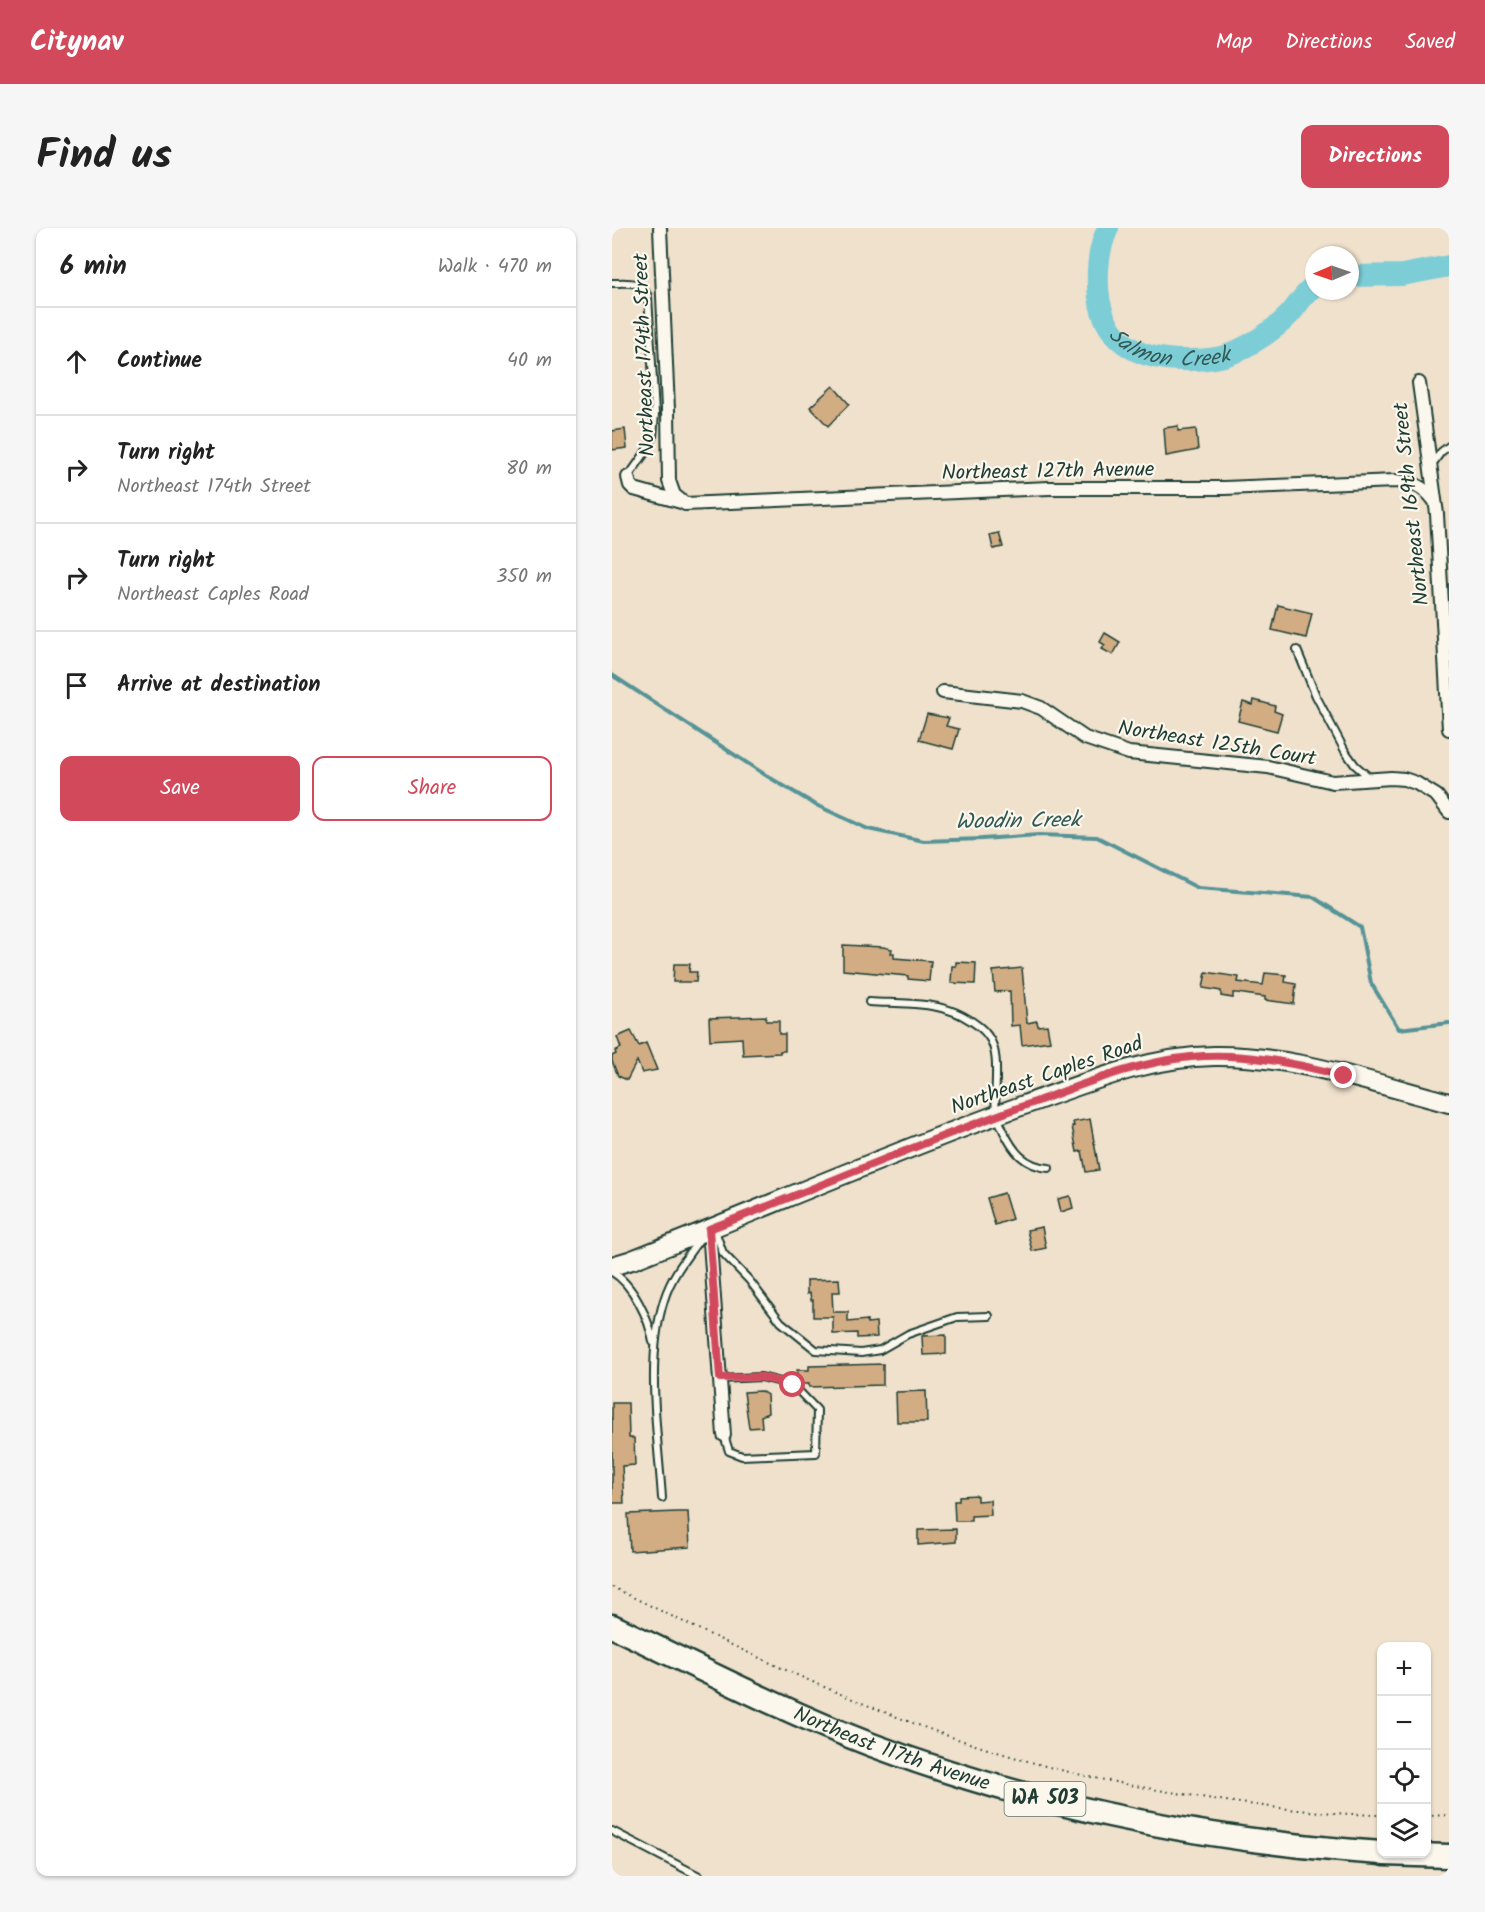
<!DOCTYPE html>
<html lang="en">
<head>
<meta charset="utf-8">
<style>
	body { margin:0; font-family:Kalam,sans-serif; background:#f6f6f6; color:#222 }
	.controls { position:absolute; right:18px; bottom:18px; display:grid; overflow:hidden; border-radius:12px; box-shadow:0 2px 4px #0004 }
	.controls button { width:54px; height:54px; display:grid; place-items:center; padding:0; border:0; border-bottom:2px solid #e0e0e0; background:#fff; color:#222; font:30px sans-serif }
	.compass { position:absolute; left:693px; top:18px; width:54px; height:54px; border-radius:50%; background:#fff; box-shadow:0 2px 4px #0004; rotate:268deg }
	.stop { position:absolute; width:18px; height:18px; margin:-14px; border:4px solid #d1495b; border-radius:50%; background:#fff }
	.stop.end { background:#d1495b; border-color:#fff; box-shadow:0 2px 6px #0008 }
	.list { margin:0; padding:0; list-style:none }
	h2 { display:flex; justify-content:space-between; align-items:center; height:78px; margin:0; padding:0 24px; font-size:26px }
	h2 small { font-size:20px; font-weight:400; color:#767676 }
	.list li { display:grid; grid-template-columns:39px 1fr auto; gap:18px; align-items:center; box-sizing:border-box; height:108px; padding:0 24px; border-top:2px solid #e0e0e0 }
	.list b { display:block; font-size:22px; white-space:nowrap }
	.list p { margin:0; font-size:20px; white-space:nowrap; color:#767676 }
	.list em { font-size:20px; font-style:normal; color:#767676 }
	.actions { display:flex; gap:12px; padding:18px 24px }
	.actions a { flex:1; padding:14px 0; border:2px solid #d1495b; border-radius:12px; text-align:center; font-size:21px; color:#d1495b }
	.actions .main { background:#d1495b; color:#fff }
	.icon { flex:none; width:33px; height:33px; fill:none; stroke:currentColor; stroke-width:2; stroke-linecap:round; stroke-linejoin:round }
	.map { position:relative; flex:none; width:837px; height:1648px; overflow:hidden; border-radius:12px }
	header { display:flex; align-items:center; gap:36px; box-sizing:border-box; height:84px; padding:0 30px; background:#d1495b; color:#fff }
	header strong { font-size:28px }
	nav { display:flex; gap:33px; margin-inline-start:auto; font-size:21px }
	.intro { display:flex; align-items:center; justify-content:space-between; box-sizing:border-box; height:144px; padding:0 36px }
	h1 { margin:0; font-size:42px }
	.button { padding:15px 27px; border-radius:12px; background:#d1495b; color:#fff; font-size:21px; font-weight:700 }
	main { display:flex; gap:36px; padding:0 36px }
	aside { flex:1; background:#fff; border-radius:12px; box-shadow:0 2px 4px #0004 }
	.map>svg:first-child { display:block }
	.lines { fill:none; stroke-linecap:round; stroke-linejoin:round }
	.stream { stroke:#579396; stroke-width:4 }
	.river { stroke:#7dcdd7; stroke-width:22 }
	.building { fill:#d2ad83; stroke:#1f3d34; stroke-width:1.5 }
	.lane-casing { stroke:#1f3d34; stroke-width:10 }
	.street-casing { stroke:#1f3d34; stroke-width:16 }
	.secondary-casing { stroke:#1f3d34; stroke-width:22 }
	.highway-casing { stroke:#1f3d34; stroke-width:27 }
	.path { stroke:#1f3d34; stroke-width:2; stroke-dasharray:1.5 4.5; stroke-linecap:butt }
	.lane { stroke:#fbf7ec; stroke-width:6 }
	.street { stroke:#fbf7ec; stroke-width:12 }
	.secondary { stroke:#fbf7ec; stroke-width:18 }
	.highway { stroke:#fbf7ec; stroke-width:22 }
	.route { stroke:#d1495b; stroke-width:8 }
	.labels { text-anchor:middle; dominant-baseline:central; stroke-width:4.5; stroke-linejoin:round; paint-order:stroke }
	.shield { fill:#fbf7ec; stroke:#61756b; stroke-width:1.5 }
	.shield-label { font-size:20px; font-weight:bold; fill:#1f3d34 }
	.street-label { font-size:21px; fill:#1f3d34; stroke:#fbf7ec }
	.water-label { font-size:22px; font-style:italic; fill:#325a55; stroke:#fbf7ec }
</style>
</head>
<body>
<header>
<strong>Citynav</strong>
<nav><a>Map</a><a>Directions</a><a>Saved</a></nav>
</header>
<div class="intro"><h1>Find us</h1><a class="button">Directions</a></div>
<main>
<aside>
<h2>6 min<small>Walk · 470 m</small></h2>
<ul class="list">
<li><svg class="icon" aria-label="ahead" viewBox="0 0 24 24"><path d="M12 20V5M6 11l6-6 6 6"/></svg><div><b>Continue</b></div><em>40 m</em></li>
<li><svg class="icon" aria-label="right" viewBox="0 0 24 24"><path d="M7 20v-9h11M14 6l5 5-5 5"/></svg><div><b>Turn right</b><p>Northeast 174th Street</p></div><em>80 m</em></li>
<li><svg class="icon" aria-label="right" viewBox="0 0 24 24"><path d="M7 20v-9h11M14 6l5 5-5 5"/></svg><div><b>Turn right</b><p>Northeast Caples Road</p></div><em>350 m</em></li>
<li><svg class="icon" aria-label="arrive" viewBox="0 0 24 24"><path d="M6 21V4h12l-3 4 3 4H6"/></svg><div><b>Arrive at destination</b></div></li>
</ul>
<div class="actions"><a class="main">Save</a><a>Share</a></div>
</aside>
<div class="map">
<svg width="837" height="1648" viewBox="0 0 837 1648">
	<rect width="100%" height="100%" fill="#efe1cc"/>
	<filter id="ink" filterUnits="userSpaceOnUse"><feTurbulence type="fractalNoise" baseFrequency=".0167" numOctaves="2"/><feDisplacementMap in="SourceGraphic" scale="12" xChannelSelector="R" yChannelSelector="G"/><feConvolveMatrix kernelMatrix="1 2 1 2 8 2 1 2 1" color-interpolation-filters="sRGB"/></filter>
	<g filter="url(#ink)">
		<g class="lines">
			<polyline class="stream" points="0,447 155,548 204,577 256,601 312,613 370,611 427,607 485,609 586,660 701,669 748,699 759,755 787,801 837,795"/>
			<g class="river">
				<path id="s1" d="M496,0C487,19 485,37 486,58C488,112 525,133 576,132C592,132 607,131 621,125C642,115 662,103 678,86C686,77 692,65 702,59"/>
				<polyline points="738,48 790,47 837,38"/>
			</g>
		</g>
		<g class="building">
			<polygon points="221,158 237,176 216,198 198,179"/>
			<polygon points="566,198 566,203 584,201 586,222 554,228 552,200"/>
			<polygon points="13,201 15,220 0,222 0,203"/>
			<polygon points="387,305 391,319 381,321 378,307"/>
			<polygon points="666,377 700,385 694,410 660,402"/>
			<polygon points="493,405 508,414 501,427 490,421 493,417 488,414"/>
			<polygon points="642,472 663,478 662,483 670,486 665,503 626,493 631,474 641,477"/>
			<polygon points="315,486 337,490 334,498 347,501 341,521 307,512"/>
			<polygon points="231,717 271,719 280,721 279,725 282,725 282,730 319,733 317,753 296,751 296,748 231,742"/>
			<polygon points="344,734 364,735 363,756 339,755 340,738 344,738"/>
			<polygon points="62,736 78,736 77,744 85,744 84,754 61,754"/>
			<polygon points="410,740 415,795 425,793 426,798 435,797 438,813 410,817 408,797 399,798 398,763 383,764 381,743"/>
			<polygon points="594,744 627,749 626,754 651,757 653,745 674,747 673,754 684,756 682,776 653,772 653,769 625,765 621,765 621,770 609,768 609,763 591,760"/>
			<polygon points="154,788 154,793 167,793 167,806 173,806 173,823 168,823 168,825 131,827 130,810 98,812 97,790"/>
			<polygon points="19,803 27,818 34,815 45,842 30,845 25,833 15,852 6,848 0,833 0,828 4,826 3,823 9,820 5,809"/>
			<polygon points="478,891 487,942 474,944 470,923 465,924 460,898 462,898 461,894"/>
			<polygon points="392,965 400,991 383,997 375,970"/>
			<polygon points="458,968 461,980 449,984 446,971"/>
			<polygon points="430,999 434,1020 420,1023 415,1002"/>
			<polygon points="227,1051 228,1064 220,1064 221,1084 236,1084 236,1094 255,1092 255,1095 264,1094 265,1109 245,1110 245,1105 221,1106 221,1089 201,1089 201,1072 199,1072 198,1065 195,1066 195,1052"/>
			<polygon points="334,1107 334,1126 311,1127 310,1108"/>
			<polygon points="271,1136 271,1157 197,1159 197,1156 187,1156 185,1154 185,1142 197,1142 197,1138"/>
			<polygon points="149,1163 155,1167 156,1185 149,1188 150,1199 137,1200 132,1164"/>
			<polygon points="314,1163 315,1194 285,1194 284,1164"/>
			<polygon points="0,1175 16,1175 17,1210 22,1210 23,1237 10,1238 12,1275 0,1275"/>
			<polygon points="365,1267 365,1273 378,1272 379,1287 359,1288 359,1293 343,1293 342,1273 347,1273 347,1268"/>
			<polygon points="65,1284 76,1284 78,1319 18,1323 16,1286"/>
			<polygon points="344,1301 344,1314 306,1317 306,1302"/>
		</g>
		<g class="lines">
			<g class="lane-casing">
				<g id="lane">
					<path d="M0,55C17,55 28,52 36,68L43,186L41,209L33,225L16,249"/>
					<polyline points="819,238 829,224 837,218"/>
					<polyline points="685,422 704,468 733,523 743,537 757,549"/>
					<path d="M257,774C287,776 323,773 351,788C360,793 371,800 376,808C390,826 381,863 384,885C385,891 389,896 391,902C401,923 412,938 437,940"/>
					<polyline points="102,1000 111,1025 137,1052 169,1094 204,1122 249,1125 268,1122 296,1106 345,1089 377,1088"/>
					<path d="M0,1044C21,1056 37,1091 41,1114"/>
					<polyline points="108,1151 149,1149 181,1157 205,1182 204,1225 130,1228 117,1223 112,1207"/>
					<path d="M50,1270C46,1208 33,1132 52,1072C59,1049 73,1031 87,1012"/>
					<polyline points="0,1603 87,1648"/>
				</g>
			</g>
			<g class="street-casing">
				<g id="street">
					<path d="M48,0L56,181L57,253L62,267L73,276L437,260H612L783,253C801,254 811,258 822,272"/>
					<polyline points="807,155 825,286 837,501"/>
					<polyline points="16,249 18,257 22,261 69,274"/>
					<polyline points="331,464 410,473 429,480 473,510 517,525 656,539 721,554 779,550 792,551 804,555 825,568 837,584"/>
					<polyline points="97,1001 112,1207"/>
				</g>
			</g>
			<g class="secondary-casing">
				<path id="secondary" d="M0,1038L20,1032C150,981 278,925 409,878C472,856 534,829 602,828C682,827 760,855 837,875"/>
			</g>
			<g class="highway-casing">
				<g id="highway">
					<path id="s2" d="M0,1398C86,1439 171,1483 260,1517C424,1579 595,1613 770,1625"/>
					<polyline points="772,1626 837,1628"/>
				</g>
			</g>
			<g class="path">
				<path d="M0,1359C131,1423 262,1488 402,1529C457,1546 514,1557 571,1566C636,1577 703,1586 770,1587"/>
				<polyline points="814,1588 837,1587"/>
			</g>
			<use href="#lane" class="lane"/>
			<use href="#street" class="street"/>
			<use href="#secondary" class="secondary"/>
			<use href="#highway" class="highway"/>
		</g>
	</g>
	<g class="lines" filter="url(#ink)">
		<path class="route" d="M181,1157L149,1149L108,1150L97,1001C206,960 313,912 423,874C474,855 525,834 579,829C631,824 682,835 732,848"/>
	</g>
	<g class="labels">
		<rect class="shield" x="392.5" y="1554" width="81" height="34" rx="4.5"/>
		<g class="shield-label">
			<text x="433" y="1571">WA 503</text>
		</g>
		<g class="street-label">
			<text transform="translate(33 127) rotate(-92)">Northeast 174th Street</text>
			<text transform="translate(436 244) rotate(-1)">Northeast 127th Avenue</text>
			<text transform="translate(800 276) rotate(-96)">Northeast 169th Street</text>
			<text transform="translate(605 516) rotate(9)">Northeast 125th Court</text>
			<text transform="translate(435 848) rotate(-19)">Northeast Caples Road</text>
			<text stroke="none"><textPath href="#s2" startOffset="306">Northeast 117th Avenue</textPath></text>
		</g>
		<g class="water-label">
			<text stroke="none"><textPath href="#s1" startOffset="171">Salmon Creek</textPath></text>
			<text transform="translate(406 594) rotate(-1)">Woodin Creek</text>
		</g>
	</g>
</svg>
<div class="controls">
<button>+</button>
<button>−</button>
<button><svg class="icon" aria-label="locate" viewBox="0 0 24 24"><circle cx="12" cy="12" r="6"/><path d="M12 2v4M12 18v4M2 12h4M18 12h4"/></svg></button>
<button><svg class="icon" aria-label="layers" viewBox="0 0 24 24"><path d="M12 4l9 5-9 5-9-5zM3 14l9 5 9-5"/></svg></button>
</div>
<svg class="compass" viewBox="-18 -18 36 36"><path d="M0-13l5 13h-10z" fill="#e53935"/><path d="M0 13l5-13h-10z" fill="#767676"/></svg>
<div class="stop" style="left:181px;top:1157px"></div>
<div class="stop end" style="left:732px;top:848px"></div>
</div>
</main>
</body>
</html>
